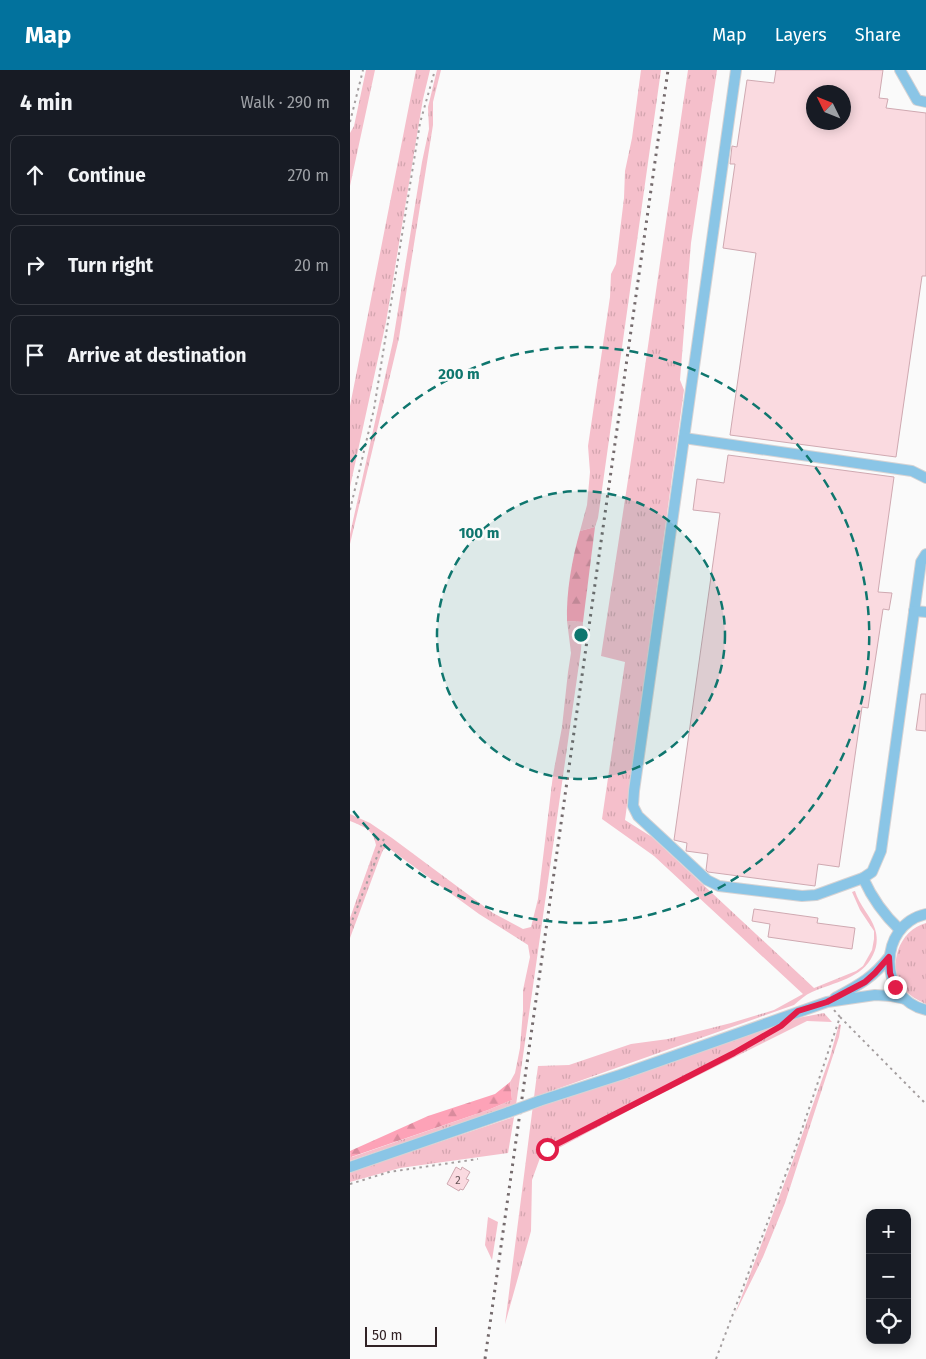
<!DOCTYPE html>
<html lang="en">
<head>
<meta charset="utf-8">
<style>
	body { margin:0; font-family:"Fira Sans",sans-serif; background:#20242c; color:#f1f3f6 }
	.controls { position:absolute; right:15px; bottom:15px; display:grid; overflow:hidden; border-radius:10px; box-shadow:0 2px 12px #0003 }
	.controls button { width:45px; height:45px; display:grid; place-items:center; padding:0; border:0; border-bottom:1px solid #363941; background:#171b24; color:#f1f3f6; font:25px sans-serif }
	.compass { position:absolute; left:456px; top:15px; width:45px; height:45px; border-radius:50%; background:#171b24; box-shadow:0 2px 12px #0003; rotate:313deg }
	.scale { position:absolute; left:15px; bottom:12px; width:72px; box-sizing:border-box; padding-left:5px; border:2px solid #322326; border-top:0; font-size:14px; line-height:18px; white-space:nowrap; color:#322326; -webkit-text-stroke:4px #fafafa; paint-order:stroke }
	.stop { position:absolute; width:15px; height:15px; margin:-11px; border:4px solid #e11d48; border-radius:50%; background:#fff }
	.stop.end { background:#e11d48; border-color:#fff; box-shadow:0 1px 5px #0008 }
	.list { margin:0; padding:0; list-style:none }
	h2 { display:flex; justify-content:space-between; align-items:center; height:65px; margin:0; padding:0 20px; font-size:21px }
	h2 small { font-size:16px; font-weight:400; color:#9ea1a6 }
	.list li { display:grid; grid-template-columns:32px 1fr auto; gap:15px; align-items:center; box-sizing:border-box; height:80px; margin:0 10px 10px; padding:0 10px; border:1px solid #363941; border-radius:10px }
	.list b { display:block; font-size:19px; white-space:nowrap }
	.list em { font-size:16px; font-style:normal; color:#9ea1a6 }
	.icon { flex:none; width:28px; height:28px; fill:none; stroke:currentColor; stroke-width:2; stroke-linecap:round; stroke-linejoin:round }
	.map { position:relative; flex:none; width:576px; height:1289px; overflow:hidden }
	header { display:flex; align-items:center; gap:30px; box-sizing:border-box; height:70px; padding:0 25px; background:#02729d; color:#fff }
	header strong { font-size:24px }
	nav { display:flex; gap:28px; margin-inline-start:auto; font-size:18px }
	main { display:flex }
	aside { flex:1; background:#171b24 }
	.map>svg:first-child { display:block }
	.grass { fill:url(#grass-tufts) }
	.forest { fill:url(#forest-firs) }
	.building { fill:#fadae0; stroke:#cfa9b1; fill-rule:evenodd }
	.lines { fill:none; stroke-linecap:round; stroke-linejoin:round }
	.minor-casing { stroke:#d6d3d4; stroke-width:12 }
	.path { stroke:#a49e9f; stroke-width:2; stroke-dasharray:2.5 4; stroke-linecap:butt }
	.minor { stroke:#8ac5e6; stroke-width:10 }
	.rail { stroke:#756b6d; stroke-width:3; stroke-dasharray:2.5 5; stroke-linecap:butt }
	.minor-bridge-casing { stroke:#d6d3d4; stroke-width:12; stroke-linecap:butt }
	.minor-bridge { stroke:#8ac5e6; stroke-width:10 }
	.route { stroke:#e11d48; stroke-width:6 }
	.ring { fill:none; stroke:#0f766e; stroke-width:2.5; stroke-dasharray:9 6 }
	.labels { text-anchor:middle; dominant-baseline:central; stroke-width:5; stroke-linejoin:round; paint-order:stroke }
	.number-label { font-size:11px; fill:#645154 }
	.centre { fill:#0f766e; stroke:#fafafa; stroke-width:2.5 }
	.ring-label { font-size:15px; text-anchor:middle; font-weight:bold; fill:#0f766e; stroke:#fafafa; stroke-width:5; stroke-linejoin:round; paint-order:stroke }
</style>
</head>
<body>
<header>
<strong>Map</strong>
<nav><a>Map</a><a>Layers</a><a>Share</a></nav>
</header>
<main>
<aside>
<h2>4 min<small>Walk · 290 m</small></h2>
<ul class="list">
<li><svg class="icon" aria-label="ahead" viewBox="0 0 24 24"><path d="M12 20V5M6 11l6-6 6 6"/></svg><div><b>Continue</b></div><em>270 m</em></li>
<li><svg class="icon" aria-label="right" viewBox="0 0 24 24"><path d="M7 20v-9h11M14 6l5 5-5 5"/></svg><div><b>Turn right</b></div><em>20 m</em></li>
<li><svg class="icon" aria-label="arrive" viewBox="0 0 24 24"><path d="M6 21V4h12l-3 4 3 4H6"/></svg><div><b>Arrive at destination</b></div></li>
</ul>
</aside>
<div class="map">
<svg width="576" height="1289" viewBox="0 0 576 1289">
	<defs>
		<pattern id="grass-tufts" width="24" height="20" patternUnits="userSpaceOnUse" patternTransform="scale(1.25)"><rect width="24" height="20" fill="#f5bfcb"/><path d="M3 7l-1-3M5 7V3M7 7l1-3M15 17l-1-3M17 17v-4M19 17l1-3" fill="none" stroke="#d2a4ae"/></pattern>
		<pattern id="forest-firs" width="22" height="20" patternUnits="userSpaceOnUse" patternTransform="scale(1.25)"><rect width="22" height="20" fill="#fda2b7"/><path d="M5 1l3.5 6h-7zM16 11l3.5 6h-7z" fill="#d98b9d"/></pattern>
	</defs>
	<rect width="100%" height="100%" fill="#fafafa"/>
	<g class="grass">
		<polygon points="16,0 25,0 0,116 0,63 4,56"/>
		<polygon points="66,0 80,0 73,29 36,252 0,417 0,336"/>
		<polygon points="87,0 91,0 83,32 83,55 49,268 0,474 0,464 43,271 72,92 79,59 78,37"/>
		<polygon points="291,0 311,0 248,448 245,457 230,461 237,435 240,402 238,376 260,227 261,204 266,194 274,128 275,101 282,68"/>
		<path d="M338,0H367L341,173L330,310L334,320L275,750L302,767L464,918L506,901L513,896L522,880L524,869V861L510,840L502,822L505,821C509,835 521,846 525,859C528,868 527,877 523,885C512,909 484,912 462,922C455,925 450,930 444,935L187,1026V1037L392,967L437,950L474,943L482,952L457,951L291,1034L190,1088L182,1110L181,1161L155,1254L188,996L219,995L281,974L318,969L381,953L424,940L453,924L304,786L252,749L275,592L251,586L289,338Z"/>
		<path d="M217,551L233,552L231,580L166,1035L0,1091V1082L2,1087L138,1040L162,1030L160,1012L165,1003L170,978L173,940V920L180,887L178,875L129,844L37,777L33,780L29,790L0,868V848L26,775C23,759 14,757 0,751V744L20,753L42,768L143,843L173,859L181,857L188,829L203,705L212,657L218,602L221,583Z"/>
		<path d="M576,853V934C567,930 560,926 554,919C536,896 549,860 576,853Z"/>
		<polygon points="489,954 491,955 489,967 435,1133 413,1187 385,1244 442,1093 480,987"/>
		<polygon points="164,1047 158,1083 50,1098 0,1112 0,1102"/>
		<polygon points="138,1147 148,1152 142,1190 135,1175"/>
	</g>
	<g class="forest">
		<path d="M245,457L233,552L217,551C216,522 222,489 230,461Z"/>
		<polygon points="160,1012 162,1030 138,1040 1,1087 0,1081 78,1046 145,1024"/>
	</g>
	<g class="building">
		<path d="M426,0H533L529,28L538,29L536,38L576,43V206H572L546,387L380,365L406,183L373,178L385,94H380L382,76L387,77L397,10L424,13ZM464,22H494V52H464Z"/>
		<polygon points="378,385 544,407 528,522 542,523 539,540 533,539 518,638 512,637 489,797 468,794 465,816 358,802 356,800 358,784 336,781 337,773 324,770 370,443 343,440 347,409 374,413"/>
		<polygon points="571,624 576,624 576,661 566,660"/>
		<polygon points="404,839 468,848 467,853 505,858 502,879 418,867 420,854 402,851"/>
		<polygon points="106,1097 111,1100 112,1097 120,1102 116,1109 119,1110 113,1120 110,1119 109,1121 97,1114"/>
	</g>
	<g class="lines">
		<g class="minor-casing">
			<g id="minor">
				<polyline points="550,0 567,30 576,32"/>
				<polyline points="334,368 386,0"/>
				<polyline points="576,408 562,401 334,368 284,721 283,736 288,746 357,810 369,816 452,826 466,825 513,808 522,802 531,781 571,492 576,484"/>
				<polyline points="564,541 576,542"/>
				<path d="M513,808C522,828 534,845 550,860"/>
				<path d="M576,844C527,855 528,929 576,940"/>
				<path d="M485,928C507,916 523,908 539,887"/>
				<polyline points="189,1031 270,1005 477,932 525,925 541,926 555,929"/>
				<polyline points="0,1097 159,1042"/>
			</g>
		</g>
		<g class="path">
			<polyline points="0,52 13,0"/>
			<polyline points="0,440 24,339 70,53 85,0"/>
			<polyline points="0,856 35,766"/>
			<polyline points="490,947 576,1034"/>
			<polyline points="197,1079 384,983 414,965"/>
			<polyline points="0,1114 39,1102 128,1089"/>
			<polyline points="366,1289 446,1077 490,947 484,940"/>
		</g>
		<use href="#minor" class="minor"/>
		<polyline class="rail" points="135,1289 318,0"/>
		<g class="minor-bridge-casing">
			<polyline id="minor-bridge" points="159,1042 189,1031"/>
		</g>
		<use href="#minor-bridge" class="minor-bridge"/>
	</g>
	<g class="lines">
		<polyline class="route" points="197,1079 384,983 431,956 448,941 477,932 515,912 525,903 539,887 540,903 545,917"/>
	</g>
	<circle cx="231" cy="565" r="144" fill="#0f766e" fill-opacity=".12"/>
	<g class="ring">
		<circle cx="231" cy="565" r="144"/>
		<path d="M1 392A288 288 0 1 1 1 738"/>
	</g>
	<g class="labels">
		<g class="number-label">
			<text x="108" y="1110">2</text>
		</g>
	</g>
	<circle cx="231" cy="565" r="8" class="centre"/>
	<g class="ring-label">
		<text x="109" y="309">200 m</text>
		<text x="129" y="468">100 m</text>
	</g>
</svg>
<div class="controls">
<button>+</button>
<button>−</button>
<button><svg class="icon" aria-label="locate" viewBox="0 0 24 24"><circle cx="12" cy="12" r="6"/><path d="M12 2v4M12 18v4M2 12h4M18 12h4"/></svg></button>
</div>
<svg class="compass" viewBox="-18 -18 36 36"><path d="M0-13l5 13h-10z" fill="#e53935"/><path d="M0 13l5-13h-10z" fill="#9ea1a6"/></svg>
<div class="scale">50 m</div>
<div class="stop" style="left:197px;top:1079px"></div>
<div class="stop end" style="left:545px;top:917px"></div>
</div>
</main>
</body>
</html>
